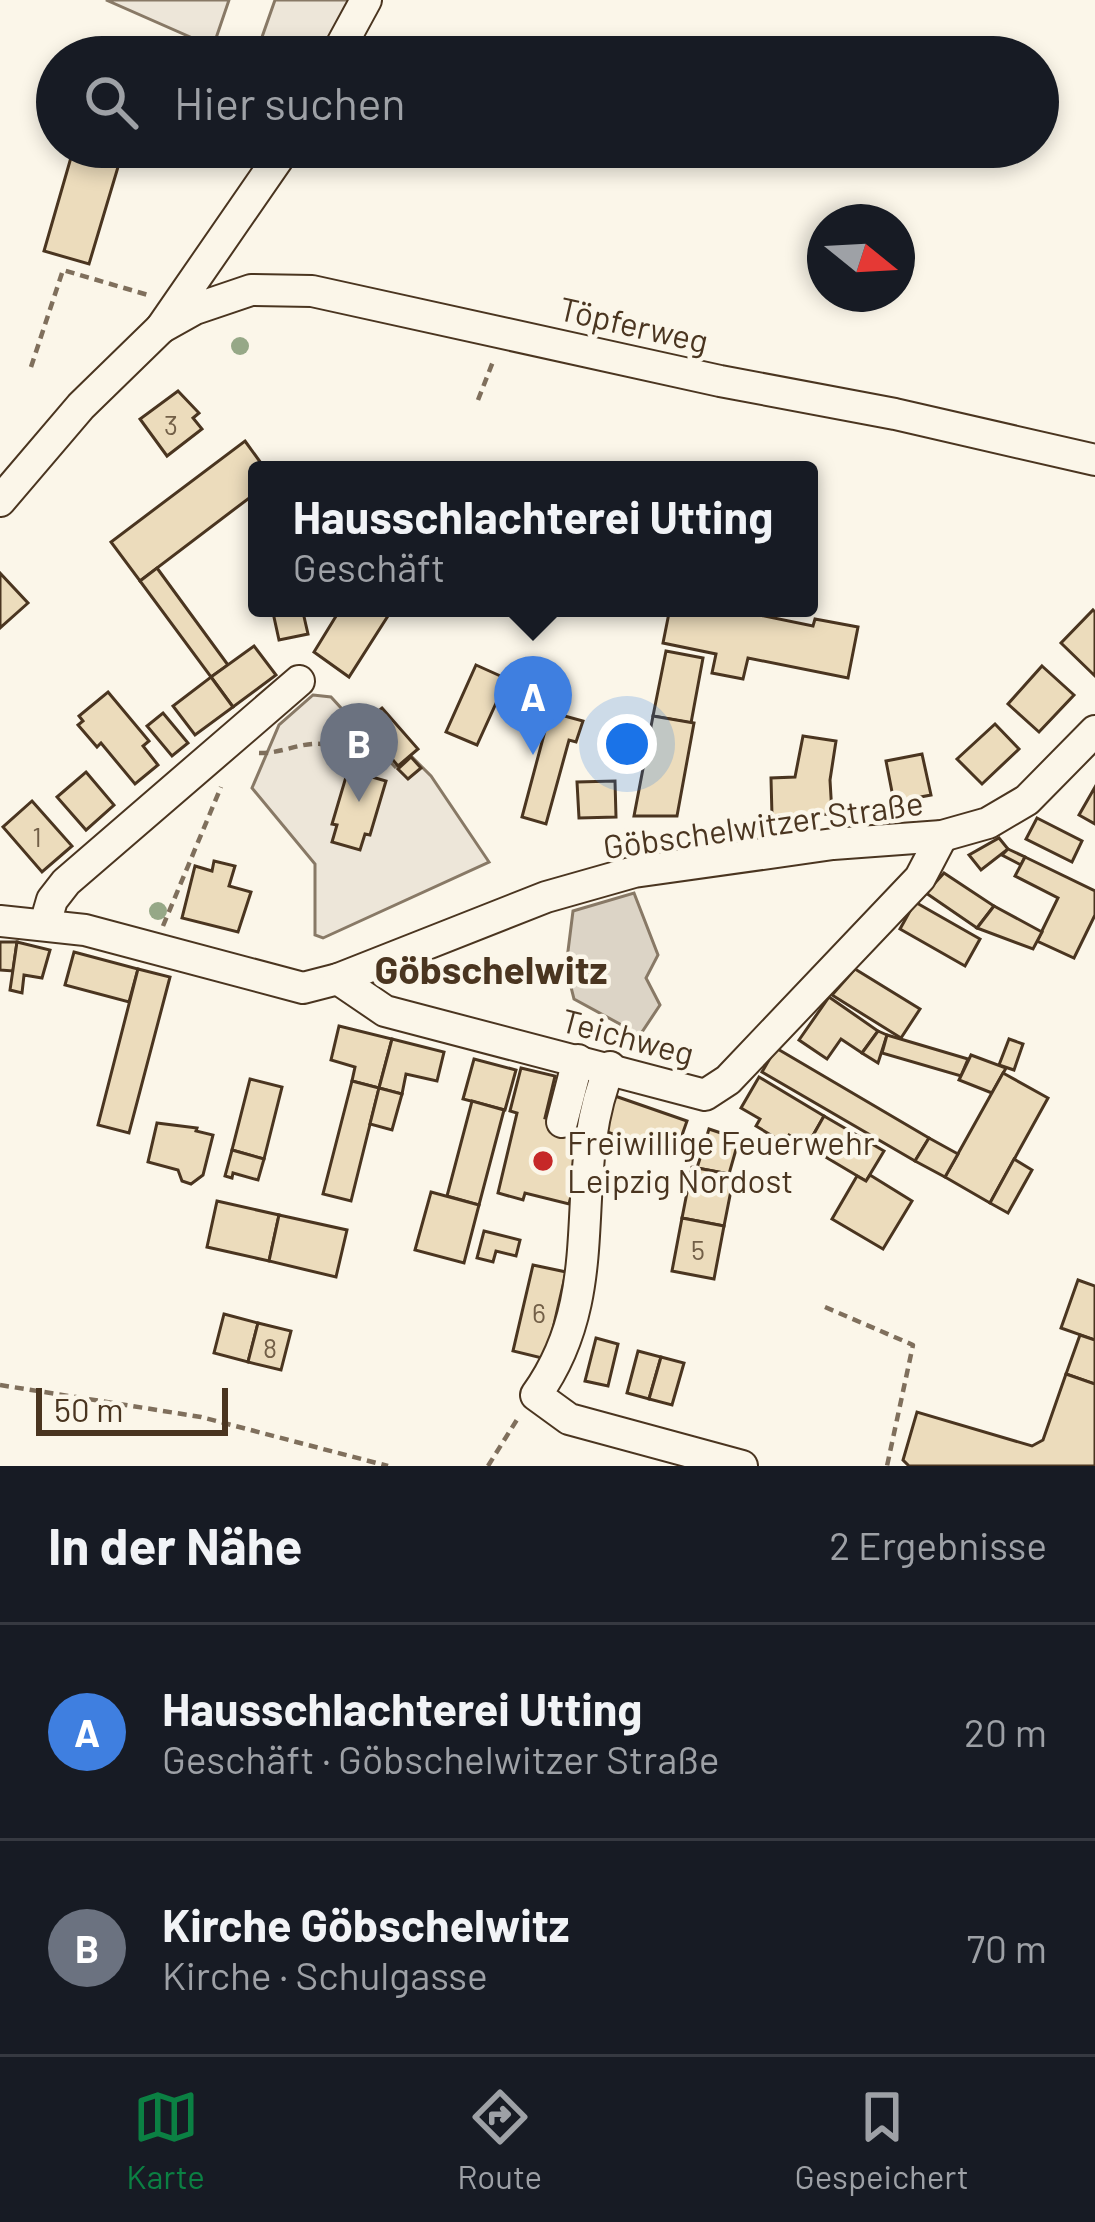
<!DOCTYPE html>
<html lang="de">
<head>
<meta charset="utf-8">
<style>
	body { margin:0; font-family:Barlow,sans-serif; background:#242831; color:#f1f3f6 }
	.compass { position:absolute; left:807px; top:204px; width:108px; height:108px; border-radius:50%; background:#171b24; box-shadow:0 6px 18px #0003; rotate:108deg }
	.scale { position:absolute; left:36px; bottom:30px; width:192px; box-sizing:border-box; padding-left:12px; border:6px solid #4a3520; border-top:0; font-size:33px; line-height:42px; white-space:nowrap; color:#4a3520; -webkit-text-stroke:9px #fbf6e9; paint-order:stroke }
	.you { position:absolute; left:627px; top:744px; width:42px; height:42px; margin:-30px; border:9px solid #fff; border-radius:50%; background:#1a73e8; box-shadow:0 0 0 18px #1a73e833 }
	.badge { display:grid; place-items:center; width:78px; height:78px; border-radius:50%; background:#0b8043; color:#fff; font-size:39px; font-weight:700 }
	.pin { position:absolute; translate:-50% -99px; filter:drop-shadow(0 3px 6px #0008) }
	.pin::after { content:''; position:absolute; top:63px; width:42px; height:36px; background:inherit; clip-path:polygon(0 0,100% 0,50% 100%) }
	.popup { position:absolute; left:248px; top:461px; width:570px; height:156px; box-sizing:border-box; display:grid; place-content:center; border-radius:12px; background:#171b24; filter:drop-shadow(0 3px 9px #0005); font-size:39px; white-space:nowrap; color:#9ea1a6 }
	.popup b { font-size:45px; color:#f1f3f6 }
	.popup::after { content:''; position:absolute; left:50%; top:100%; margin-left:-24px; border:24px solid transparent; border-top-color:#171b24 }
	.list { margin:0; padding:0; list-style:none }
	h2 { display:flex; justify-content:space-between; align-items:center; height:156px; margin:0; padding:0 48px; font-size:51px }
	h2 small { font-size:39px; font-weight:400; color:#9ea1a6 }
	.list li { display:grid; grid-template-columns:78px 1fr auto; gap:36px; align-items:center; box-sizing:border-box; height:216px; padding:0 48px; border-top:3px solid #363941 }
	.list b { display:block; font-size:45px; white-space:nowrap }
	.list p { margin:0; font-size:39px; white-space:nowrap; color:#9ea1a6 }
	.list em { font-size:39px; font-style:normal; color:#9ea1a6 }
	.icon { flex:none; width:66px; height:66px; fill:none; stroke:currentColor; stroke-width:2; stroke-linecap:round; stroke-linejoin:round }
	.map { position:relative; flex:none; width:1095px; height:1466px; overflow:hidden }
	.search { position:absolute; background:#171b24; box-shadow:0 6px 18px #0003; left:36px; right:36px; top:36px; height:132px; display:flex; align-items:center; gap:30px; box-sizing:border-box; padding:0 42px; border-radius:66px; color:#9ea1a6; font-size:45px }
	.sheet { height:588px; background:#171b24 }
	nav { display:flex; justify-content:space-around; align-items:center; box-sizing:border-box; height:168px; border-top:3px solid #363941; background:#171b24; font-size:33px; color:#9ea1a6 }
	nav a { display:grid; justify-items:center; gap:6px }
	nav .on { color:#0b8043 }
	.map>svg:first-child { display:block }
	.green { fill:#ede6d9; stroke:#887966; stroke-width:3 }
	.water { fill:#dcd4c6; stroke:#887966; stroke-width:3 }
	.building { fill:#ecdcbc; stroke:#4a3520; stroke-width:3 }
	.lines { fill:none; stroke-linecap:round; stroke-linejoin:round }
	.minor-casing { stroke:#4a3520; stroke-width:34 }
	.path { stroke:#7f6f5c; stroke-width:4.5; stroke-dasharray:9 6; stroke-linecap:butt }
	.minor { stroke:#fbf6e9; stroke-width:30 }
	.tree { fill:#96a887 }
	.poi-dot { fill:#c62828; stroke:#fbf6e9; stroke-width:4.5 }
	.labels { text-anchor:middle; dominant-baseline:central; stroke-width:9; stroke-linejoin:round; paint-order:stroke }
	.number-label { font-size:27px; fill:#725f47 }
	.street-label { font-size:33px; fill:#4a3520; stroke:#fbf6e9 }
	.poi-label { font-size:33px; fill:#4a3520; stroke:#fbf6e9; text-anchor:start }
	.quarter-label { font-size:39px; font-weight:bold; fill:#4a3520; stroke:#fbf6e9 }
</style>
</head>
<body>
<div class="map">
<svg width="1095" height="1466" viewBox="0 0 1095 1466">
	<rect width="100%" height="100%" fill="#fbf6e9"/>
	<g class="green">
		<polygon points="106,0 229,0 213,47"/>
		<polygon points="275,0 358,0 328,57 255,57"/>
		<polygon points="313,695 331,697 395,767 411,756 431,776 489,862 323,938 315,935 315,864 252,788 279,725"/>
	</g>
	<polygon class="water" points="634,893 658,955 646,978 660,1005 640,1035 574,999 566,967 573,911"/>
	<g class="building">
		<polygon points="74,147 124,147 89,264 44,251"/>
		<polygon points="178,391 199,413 193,418 202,429 167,456 140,419"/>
		<polygon points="245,441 266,470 257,470 257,492 140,581 111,542"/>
		<polygon points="157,568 228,665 211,677 140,581"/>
		<polygon points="0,573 28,603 0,628"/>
		<polygon points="272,608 302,608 308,634 279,640"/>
		<polygon points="341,608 393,608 349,677 314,652"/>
		<polygon points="670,608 725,608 813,626 815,619 858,627 848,678 748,658 743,679 712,673 716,654 663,643"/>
		<polygon points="1093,610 1095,612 1095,676 1061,643"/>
		<polygon points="254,646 276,675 233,707 211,677"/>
		<polygon points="666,651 703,658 691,723 653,716"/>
		<polygon points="476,665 507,679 477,745 446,732"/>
		<polygon points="1042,666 1074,695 1039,732 1008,704"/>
		<polygon points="211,677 233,707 195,735 173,706"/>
		<polygon points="108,692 149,741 143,746 158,765 135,784 101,743 97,747 78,725 83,721 79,716"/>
		<polygon points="382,708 418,749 398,766 363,724"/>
		<polygon points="550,712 583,721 576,742 569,740 546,824 522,817"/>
		<polygon points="163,713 188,743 172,756 147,726"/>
		<polygon points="653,716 694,723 677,816 634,816"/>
		<polygon points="995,724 1019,749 982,784 957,759"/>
		<polygon points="803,736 836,741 830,780 832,814 772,816 771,778 795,777"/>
		<polygon points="922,754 931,795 894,802 886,761"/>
		<polygon points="411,757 421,768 408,779 398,769"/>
		<polygon points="348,770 386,781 370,835 365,834 360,850 332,842 337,825 332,824"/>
		<polygon points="86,772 114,805 86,830 57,797"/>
		<polygon points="615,781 616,817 579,818 577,782"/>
		<polygon points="1095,787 1095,824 1079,815"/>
		<polygon points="32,801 72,846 42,872 3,827"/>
		<polygon points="1037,818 1082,841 1072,862 1026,839"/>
		<polygon points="999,838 1008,849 981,870 969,855"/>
		<polygon points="1008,849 1025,857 1021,865 1002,855"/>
		<polygon points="1025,857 1095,891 1095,915 1074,958 1037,941 1058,898 1015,876"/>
		<polygon points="214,861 235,866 229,886 251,892 238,932 182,918 195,866 212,871"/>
		<polygon points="944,873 994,906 977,928 926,893"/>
		<polygon points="915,902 980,939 965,966 900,929"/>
		<polygon points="994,906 1042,932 1033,949 977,928"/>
		<polygon points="0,942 17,942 13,971 0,970"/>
		<polygon points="17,942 50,950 42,978 24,975 22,993 10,990"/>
		<polygon points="74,952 138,969 129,1002 65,985"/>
		<polygon points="138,969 170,977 129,1133 98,1125"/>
		<polygon points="855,969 920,1009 901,1038 832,995"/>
		<polygon points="829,997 878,1031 862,1053 841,1039 827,1059 799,1040"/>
		<polygon points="339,1026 392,1039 379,1088 352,1081 355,1067 331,1060"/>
		<polygon points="878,1031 887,1035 878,1063 862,1053"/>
		<polygon points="887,1035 968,1059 961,1076 882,1053"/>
		<polygon points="392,1039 444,1052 437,1081 406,1074 402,1094 379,1088"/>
		<polygon points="1009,1039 1023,1044 1014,1070 999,1065"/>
		<polygon points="776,1048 929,1138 915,1161 762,1072"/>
		<polygon points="971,1055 1006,1068 992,1093 959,1080"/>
		<polygon points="474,1059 516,1070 505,1110 463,1099"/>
		<polygon points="521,1068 555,1076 545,1118 588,1128 569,1204 525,1193 523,1200 498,1193 517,1113 510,1111"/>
		<polygon points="1003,1073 1048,1098 990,1203 945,1177"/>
		<polygon points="759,1077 824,1116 807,1146 789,1135 784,1143 756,1126 760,1119 741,1108"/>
		<polygon points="250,1079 282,1087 264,1159 232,1150"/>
		<polygon points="352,1081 379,1088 351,1201 323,1194"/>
		<polygon points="379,1088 402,1094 392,1130 370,1124"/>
		<polygon points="615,1096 687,1121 675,1155 604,1131"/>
		<polygon points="472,1101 504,1110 479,1205 447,1196"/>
		<polygon points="824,1116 884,1151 866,1181 807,1146"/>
		<polygon points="157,1123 197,1128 196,1131 213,1135 203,1175 191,1184 182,1181 178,1170 148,1162"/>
		<polygon points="709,1129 739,1139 729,1174 697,1168"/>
		<polygon points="929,1138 958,1154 945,1177 915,1161"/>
		<polygon points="232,1150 264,1159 258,1180 233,1173 232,1178 225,1176"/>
		<polygon points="1014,1159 1032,1170 1008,1213 990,1203"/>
		<polygon points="692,1167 734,1175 724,1226 682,1218"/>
		<polygon points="870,1175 912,1201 883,1249 832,1219 857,1176 866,1181"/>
		<polygon points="431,1192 479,1205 464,1263 415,1250"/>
		<polygon points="217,1201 279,1215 269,1261 207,1247"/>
		<polygon points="279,1215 347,1230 336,1277 269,1261"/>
		<polygon points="682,1218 724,1226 714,1279 672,1271"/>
		<polygon points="484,1231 520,1240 516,1256 496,1251 493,1262 477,1258"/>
		<polygon points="533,1265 566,1272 546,1359 513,1351"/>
		<polygon points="1078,1280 1095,1286 1095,1340 1061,1328"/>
		<polygon points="224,1314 258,1323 248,1362 214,1353"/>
		<polygon points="258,1323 291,1331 281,1370 248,1362"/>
		<polygon points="1080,1335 1095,1340 1095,1384 1066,1374"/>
		<polygon points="596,1338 618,1344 608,1386 585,1381"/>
		<polygon points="638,1351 661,1357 649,1399 627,1393"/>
		<polygon points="661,1357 684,1363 672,1405 649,1399"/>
		<polygon points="1066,1374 1095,1384 1095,1466 909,1466 903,1460 917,1412 1032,1446 1043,1440"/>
	</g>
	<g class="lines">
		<g class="minor-casing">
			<g id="minor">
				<polyline points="335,57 366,0"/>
				<polyline points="286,147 161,328 195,309 251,290 312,291 720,381 895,414 1095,460"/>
				<polyline points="0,501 81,406 161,328"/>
				<polyline points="0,921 85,930 303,988 338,979 546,897 634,872 833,844 942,836 988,823 1027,800 1095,731"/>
				<polyline points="45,924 52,900 66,882 299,681"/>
				<polyline points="338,979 385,1011 705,1095 728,1080 920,878 942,836"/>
				<path d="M610,1067C564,1176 612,1289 536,1395L569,1419L742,1466"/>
				<polyline points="562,1122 578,1060"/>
			</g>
		</g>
		<g class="path">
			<polyline points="31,367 63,270 148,295"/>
			<polyline points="478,400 494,359"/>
			<path d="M259,753C280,754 301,742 321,744C344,745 353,766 374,771L373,777"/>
			<polyline points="163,926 221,787"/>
			<polyline points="825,1307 913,1345 887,1466"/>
			<polyline points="0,1385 201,1417 388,1466"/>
			<polyline points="488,1466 518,1418"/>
		</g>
		<use href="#minor" class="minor"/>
	</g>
	<g class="tree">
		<circle cx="240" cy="346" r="9"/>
		<circle cx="158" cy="911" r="9"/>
	</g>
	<circle class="poi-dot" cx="543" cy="1161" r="12"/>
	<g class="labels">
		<g class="number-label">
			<text x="171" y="424">3</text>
			<text x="37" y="836">1</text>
			<text x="698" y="1249">5</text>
			<text x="539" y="1312">6</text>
			<text x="270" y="1347">8</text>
		</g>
		<g class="street-label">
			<text transform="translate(634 324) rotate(13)">Töpferweg</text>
			<text transform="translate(763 824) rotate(-8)">Göbschelwitzer Straße</text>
			<text transform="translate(628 1036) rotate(15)">Teichweg</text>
		</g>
		<g class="poi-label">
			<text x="567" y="1142">Freiwillige Feuerwehr<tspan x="567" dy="38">Leipzig Nordost</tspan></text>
		</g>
		<g class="quarter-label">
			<text x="491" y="968">Göbschelwitz</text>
		</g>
	</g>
</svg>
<svg class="compass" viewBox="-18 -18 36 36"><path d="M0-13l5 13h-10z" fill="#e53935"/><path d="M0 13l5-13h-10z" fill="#9ea1a6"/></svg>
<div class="scale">50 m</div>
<div class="you"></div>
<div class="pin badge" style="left:533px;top:755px;background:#3f7fe0">A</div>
<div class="popup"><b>Hausschlachterei Utting</b>Geschäft</div>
<div class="pin badge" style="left:359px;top:802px;background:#6b7280">B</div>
<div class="search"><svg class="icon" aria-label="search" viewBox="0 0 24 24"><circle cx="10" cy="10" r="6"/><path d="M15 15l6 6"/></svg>Hier suchen</div>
</div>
<section class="sheet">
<h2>In der Nähe<small>2 Ergebnisse</small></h2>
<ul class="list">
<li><span class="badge" style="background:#3f7fe0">A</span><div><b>Hausschlachterei Utting</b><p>Geschäft · Göbschelwitzer Straße</p></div><em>20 m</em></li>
<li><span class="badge" style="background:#6b7280">B</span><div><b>Kirche Göbschelwitz</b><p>Kirche · Schulgasse</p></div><em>70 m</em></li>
</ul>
</section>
<nav>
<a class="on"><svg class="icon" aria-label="map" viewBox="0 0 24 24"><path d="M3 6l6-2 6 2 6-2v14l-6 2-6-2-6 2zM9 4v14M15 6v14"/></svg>Karte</a>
<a><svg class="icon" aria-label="directions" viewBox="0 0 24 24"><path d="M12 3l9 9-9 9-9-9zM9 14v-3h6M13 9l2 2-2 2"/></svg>Route</a>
<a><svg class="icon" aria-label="saved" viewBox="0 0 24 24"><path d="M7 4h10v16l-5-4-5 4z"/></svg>Gespeichert</a>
</nav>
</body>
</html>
